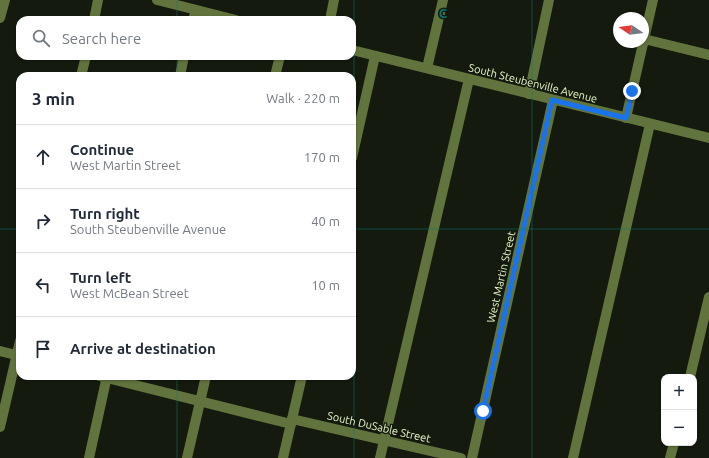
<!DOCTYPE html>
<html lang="en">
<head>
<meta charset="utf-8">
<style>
	body { margin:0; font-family:Ubuntu,sans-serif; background:#f2f2f3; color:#1f2937 }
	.controls { position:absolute; right:12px; bottom:12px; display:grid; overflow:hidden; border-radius:8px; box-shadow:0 1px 3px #0004 }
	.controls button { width:36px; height:36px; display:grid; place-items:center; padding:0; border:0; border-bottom:1px solid #e0e1e3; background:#fff; color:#1f2937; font:20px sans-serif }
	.compass { position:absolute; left:613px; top:12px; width:36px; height:36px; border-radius:50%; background:#fff; box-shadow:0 1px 3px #0004; rotate:283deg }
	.stop { position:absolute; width:12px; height:12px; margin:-9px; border:3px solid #1a73e8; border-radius:50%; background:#fff }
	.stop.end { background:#1a73e8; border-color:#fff; box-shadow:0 1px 4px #0008 }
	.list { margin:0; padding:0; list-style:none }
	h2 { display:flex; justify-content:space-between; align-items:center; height:52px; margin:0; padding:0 16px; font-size:17px }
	h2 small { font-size:13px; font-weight:400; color:#747a83 }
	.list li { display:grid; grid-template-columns:26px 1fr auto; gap:12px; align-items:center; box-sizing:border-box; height:64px; padding:0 16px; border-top:1px solid #e0e1e3 }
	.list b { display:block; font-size:15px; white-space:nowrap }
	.list p { margin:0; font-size:13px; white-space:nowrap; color:#747a83 }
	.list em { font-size:13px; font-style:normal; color:#747a83 }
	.icon { flex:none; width:22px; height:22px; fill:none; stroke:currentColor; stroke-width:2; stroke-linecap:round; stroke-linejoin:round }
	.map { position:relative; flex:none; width:709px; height:458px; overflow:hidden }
	.search { position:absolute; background:#fff; box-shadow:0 1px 3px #0004; left:16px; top:16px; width:340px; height:44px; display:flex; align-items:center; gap:10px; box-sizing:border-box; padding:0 14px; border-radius:12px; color:#747a83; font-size:15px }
	.panel { position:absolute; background:#fff; box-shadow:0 1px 3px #0004; left:16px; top:72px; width:340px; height:308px; border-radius:12px }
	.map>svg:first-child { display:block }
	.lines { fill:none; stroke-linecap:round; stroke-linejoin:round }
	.minor { stroke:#62743d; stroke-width:10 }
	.route { stroke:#1a73e8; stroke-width:5 }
	.grid { fill:none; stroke:#0f766e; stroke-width:1; stroke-opacity:0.55 }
	.labels { text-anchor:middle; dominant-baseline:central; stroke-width:3; stroke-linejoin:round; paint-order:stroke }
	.street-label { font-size:11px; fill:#e7f9cc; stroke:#141a0d }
	.grid-label { font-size:13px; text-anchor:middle; font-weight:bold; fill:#0f766e; stroke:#141a0d; stroke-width:3; stroke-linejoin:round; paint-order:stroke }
</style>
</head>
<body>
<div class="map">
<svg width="709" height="458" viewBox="0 0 709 458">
	<rect width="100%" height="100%" fill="#141a0d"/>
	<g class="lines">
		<g class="minor">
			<polyline points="157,0 236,20"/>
			<polyline points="0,18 5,0"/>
			<polyline points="94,20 98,0"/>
			<polyline points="193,20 196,10"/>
			<polyline points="330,20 334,0"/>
			<polyline points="644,39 709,55"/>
			<polyline points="352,50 709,138"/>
			<polyline points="427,68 443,0"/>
			<polyline points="81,76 86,56"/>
			<polyline points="180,76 184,56"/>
			<polyline points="275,76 280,56"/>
			<polyline points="529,94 549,0"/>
			<polyline points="626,118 653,0"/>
			<polyline points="352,158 375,56"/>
			<polyline points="0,351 20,356"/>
			<polyline points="99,376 291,424"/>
			<polyline points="690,377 709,297"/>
			<polyline points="292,419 461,458"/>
			<polyline points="0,427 20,341"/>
			<polyline points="89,458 107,376"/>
			<polyline points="187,458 206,376"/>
			<polyline points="283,458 302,376"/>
			<polyline points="380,458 469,79"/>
			<polyline points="472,458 553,100"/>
			<polyline points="573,458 650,124"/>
			<polyline points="670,458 674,443"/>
		</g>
	</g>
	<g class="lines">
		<polyline class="route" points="483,411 552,100 626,118 632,91"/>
	</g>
	<path class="grid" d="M177,0V20M354,0V458M532,0V458M177,56V76M0,229H20M352,229H709M177,376V458"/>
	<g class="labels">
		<g class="street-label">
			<text transform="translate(533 83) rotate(14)">South Steubenville Avenue</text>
			<text transform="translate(501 277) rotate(-77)">West Martin Street</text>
			<text transform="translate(379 427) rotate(13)">South DuSable Street</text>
		</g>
	</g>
	<g class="grid-label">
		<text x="443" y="18">C</text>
	</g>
</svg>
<div class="controls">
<button>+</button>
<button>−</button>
</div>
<svg class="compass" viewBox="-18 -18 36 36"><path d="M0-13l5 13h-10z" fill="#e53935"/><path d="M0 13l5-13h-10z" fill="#747a83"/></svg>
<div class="stop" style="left:483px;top:411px"></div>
<div class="stop end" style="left:632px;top:91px"></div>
<div class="search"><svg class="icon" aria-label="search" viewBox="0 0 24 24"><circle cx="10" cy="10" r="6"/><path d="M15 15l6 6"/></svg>Search here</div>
<section class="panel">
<h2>3 min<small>Walk · 220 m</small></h2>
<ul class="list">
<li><svg class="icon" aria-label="ahead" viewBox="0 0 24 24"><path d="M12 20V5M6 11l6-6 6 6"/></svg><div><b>Continue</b><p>West Martin Street</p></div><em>170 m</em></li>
<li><svg class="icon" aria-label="right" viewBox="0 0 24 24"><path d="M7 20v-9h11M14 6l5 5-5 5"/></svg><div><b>Turn right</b><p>South Steubenville Avenue</p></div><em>40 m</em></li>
<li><svg class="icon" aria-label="left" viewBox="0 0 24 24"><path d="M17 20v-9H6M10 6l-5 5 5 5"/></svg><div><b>Turn left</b><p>West McBean Street</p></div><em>10 m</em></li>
<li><svg class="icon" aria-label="arrive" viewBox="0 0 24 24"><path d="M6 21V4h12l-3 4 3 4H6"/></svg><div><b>Arrive at destination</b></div></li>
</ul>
</section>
</div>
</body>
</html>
